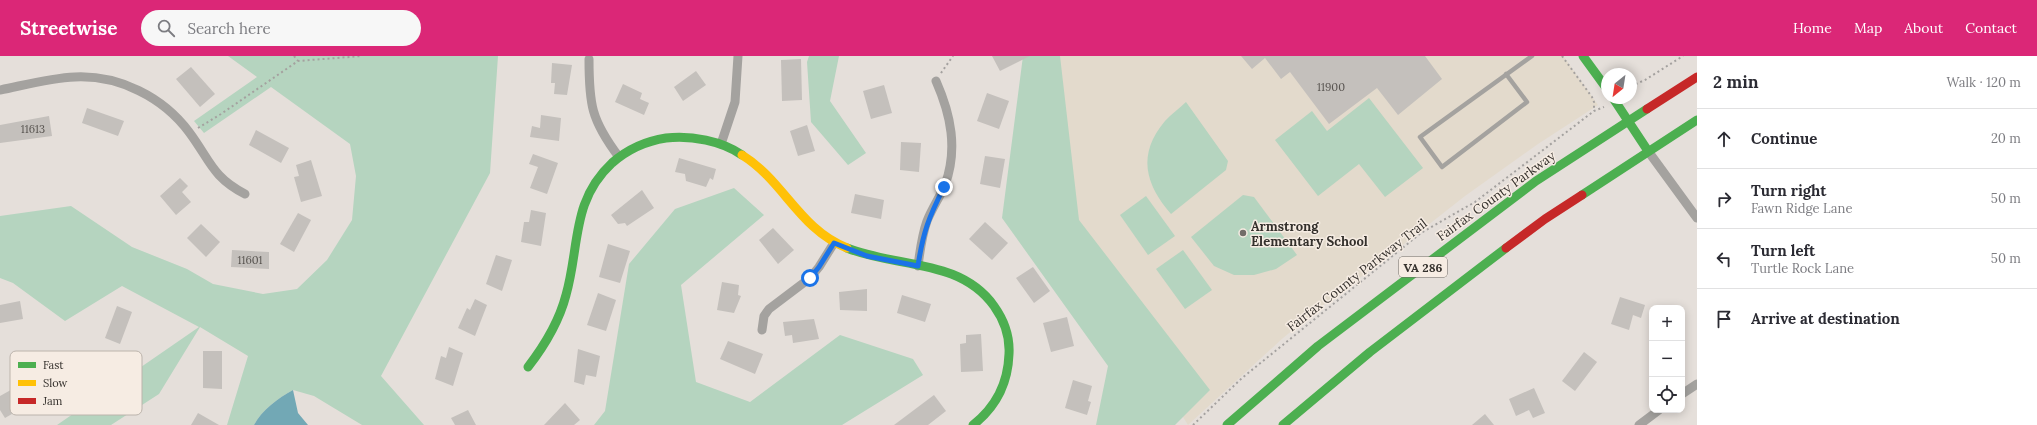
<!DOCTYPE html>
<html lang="en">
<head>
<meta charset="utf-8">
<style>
	body { margin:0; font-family:Lora,serif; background:#f7f7f7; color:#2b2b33 }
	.controls { position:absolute; right:12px; bottom:12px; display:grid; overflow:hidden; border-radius:8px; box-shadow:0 2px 10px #0003 }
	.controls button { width:36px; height:36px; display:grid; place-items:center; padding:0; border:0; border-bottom:1px solid #e1e1e2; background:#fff; color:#2b2b33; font:20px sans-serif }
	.compass { position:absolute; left:1601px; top:12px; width:36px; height:36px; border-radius:50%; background:#fff; box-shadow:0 2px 10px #0003; rotate:210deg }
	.stop { position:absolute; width:12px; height:12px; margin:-9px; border:3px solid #1a73e8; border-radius:50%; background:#fff }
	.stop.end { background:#1a73e8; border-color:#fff; box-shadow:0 1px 4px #0008 }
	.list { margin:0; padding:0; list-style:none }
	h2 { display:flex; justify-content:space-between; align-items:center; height:52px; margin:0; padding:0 16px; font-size:17px }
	h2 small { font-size:13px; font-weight:400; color:#7c7c81 }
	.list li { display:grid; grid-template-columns:26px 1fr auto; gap:12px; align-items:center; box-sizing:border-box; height:60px; padding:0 16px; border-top:1px solid #e1e1e2 }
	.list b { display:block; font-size:15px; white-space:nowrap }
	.list p { margin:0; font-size:13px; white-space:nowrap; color:#7c7c81 }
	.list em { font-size:13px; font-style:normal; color:#7c7c81 }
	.icon { flex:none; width:22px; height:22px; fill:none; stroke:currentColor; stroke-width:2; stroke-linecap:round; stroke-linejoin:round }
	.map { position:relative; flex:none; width:1697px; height:369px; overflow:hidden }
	header { display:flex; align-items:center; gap:24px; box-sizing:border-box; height:56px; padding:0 20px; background:#db2777; color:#fff }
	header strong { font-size:19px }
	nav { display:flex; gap:22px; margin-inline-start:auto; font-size:14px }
	.search { width:280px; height:36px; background:#f7f7f7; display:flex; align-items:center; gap:10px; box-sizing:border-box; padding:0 14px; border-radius:22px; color:#7c7c81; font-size:15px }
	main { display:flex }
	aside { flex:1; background:#fff }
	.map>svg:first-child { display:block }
	.education { fill:#e3dacc }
	.green { fill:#b5d4bf }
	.water { fill:#72a8b5 }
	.building { fill:#c4c0bc }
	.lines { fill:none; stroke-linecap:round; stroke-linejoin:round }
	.path { stroke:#a4a19f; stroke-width:2; stroke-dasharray:2 3; stroke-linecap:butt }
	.lane { stroke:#a4a29f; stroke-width:4.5 }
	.street { stroke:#a4a29f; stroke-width:9 }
	.fast { stroke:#4caf50; stroke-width:9 }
	.slow { stroke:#ffc107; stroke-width:9 }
	.jam { stroke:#c62828; stroke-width:9 }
	.route { stroke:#1a73e8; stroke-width:5 }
	.poi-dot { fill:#726d69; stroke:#f6ece3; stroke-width:1.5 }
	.labels { text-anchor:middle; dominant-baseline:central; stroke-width:3; stroke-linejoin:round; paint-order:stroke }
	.number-label { font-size:11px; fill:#585450 }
	.shield { fill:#f6ece3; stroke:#6e6863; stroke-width:1 }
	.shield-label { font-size:12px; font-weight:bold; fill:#34302c }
	.street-label { font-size:13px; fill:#34302c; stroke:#f6ece3 }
	.poi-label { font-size:13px; font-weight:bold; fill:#34302c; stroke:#f6ece3; text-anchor:start }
	.key { fill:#f6ece3; stroke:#bcb4ac; stroke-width:1 }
	.key-label { font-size:11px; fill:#34302c }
</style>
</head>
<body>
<header>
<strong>Streetwise</strong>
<div class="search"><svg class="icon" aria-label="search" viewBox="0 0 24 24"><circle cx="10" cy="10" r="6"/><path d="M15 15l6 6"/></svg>Search here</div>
<nav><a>Home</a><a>Map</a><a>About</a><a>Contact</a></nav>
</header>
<main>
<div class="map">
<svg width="1697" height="369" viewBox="0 0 1697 369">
	<rect width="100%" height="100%" fill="#e5dfda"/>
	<polygon class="education" points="1055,0 1563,0 1598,49 1538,88 1465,140 1376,210 1332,242 1283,282 1188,369 1065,169"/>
	<g class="green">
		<path d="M228,0H498L490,117L381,320L424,369H362L314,340L293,334C278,342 262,354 254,369H227L248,300L200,271L159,338L111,369H57L199,271L122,230L65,265L13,227L0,222V160L71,150L132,191L187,213L213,228L263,238L297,233L327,204L352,164L356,120L350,88L271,31L204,77L194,65L257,21Z"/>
		<polygon points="809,0 839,0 830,45 866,97 848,109 811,66 807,6"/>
		<polygon points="1023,0 1060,0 1079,164 1210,334 1175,369 1096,369 1108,310 1002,162"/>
		<polygon points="1369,42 1423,112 1385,141 1359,108 1318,140 1275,84 1312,55 1327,75"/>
		<path d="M1186,46L1228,105L1226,114L1171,158C1145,128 1137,98 1165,65C1171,58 1180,52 1186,46Z"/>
		<polygon points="734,132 764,159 681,229 696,326 750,346 840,279 913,303 923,319 842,369 594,369 605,355 629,208 675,153"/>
		<polygon points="1243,139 1254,141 1297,199 1276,213 1254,219 1234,219 1214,210 1191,181"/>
		<polygon points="1146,140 1175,180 1148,199 1120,159"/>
		<polygon points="1183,194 1212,234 1185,253 1156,213"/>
	</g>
	<path class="water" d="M293,334L298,357L308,369H254C262,354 278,342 293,334Z"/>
	<g class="building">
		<polygon points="992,0 1030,0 1000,15"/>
		<polygon points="1241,0 1425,0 1442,23 1398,59 1377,32 1329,68 1290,16 1281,23 1265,2 1252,13"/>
		<polygon points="801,3 802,44 782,45 781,4"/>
		<polygon points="552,7 572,9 567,39 554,38 555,27 551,27"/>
		<polygon points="191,11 215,38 200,51 176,23"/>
		<polygon points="696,15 706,29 683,45 674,31"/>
		<polygon points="623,28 642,37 640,43 649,47 644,59 615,46"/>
		<polygon points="884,29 892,57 871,63 863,35"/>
		<polygon points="987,37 1009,45 999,73 977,65"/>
		<polygon points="87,52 124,65 118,80 82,67"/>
		<polygon points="541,59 561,62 559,85 530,81 532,70 540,72"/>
		<polygon points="49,60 52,80 0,87 0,69"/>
		<polygon points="807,69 815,95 798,100 790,75"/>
		<polygon points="256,74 289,92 281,107 249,89"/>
		<polygon points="901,86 921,87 919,116 900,114"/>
		<polygon points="533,98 558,107 547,138 530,132 538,111 529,108"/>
		<polygon points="985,100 1005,103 1000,132 980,128"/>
		<polygon points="679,102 716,113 713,124 710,122 706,131 686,125 685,118 675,116"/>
		<polygon points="311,104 322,140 301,146 294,121 299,120 296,109"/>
		<polygon points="180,122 188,130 182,136 191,146 176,159 160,140"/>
		<polygon points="642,134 654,152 627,170 625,167 618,168 611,159"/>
		<polygon points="855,138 884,144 881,163 851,157"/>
		<polygon points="531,154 546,157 541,190 521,186 524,166 529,166"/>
		<polygon points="298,157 311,164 294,196 280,188"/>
		<polygon points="985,166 1008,187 992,204 969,183"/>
		<polygon points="201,168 220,186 206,201 187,182"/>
		<polygon points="773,172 794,194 778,208 759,184"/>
		<polygon points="608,188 630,195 620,227 599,221"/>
		<polygon points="232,194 269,196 269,213 231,211"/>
		<polygon points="496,199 512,204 502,235 486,228"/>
		<polygon points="1033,211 1050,235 1034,247 1016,222"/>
		<polygon points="722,226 739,229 738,239 741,240 734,257 717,254"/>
		<polygon points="867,233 867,255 840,254 839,236"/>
		<polygon points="598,237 616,244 606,275 587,269"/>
		<polygon points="902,239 931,248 925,266 897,257"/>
		<polygon points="1620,241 1645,249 1641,262 1633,259 1629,274 1611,268"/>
		<polygon points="475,243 487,249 475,280 458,272 467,252 470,254"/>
		<polygon points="20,245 23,263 0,267 0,249"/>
		<polygon points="117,250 132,256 120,288 105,282"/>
		<polygon points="1067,261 1074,290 1051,296 1043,267"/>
		<polygon points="814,263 819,283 793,287 792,279 785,280 783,266"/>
		<polygon points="981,278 983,315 961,316 960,288 966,287 966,279"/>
		<polygon points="728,285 763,298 755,318 720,303"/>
		<polygon points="449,291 463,297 453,330 435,323 441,300 446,302"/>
		<polygon points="578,293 600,300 596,321 586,319 584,329 574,326"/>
		<polygon points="203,295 222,295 222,333 203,332"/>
		<polygon points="1584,296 1597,306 1575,335 1562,325"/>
		<polygon points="1073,324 1092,330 1088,345 1091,346 1087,359 1065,352"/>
		<polygon points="18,330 29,348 5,362 0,354 0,340"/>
		<polygon points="1534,332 1545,357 1533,362 1529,354 1516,360 1509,343"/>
		<polygon points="934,339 946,355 928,369 894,369"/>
		<polygon points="565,347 580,364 574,369 544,369"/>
		<polygon points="468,354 476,369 455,369 451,362"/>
		<polygon points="198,357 219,369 191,369"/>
		<polygon points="1485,358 1494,369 1472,369"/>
	</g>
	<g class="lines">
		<g class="path">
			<polyline points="294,0 298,5"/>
			<polyline points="1562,0 1592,41 1594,46 1594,55"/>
			<polyline points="941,17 953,0"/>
			<polyline points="1631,30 1645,24 1683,0"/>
			<polyline points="198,72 221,58 298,5 362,0"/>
			<polyline points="1193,369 1242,322 1421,177 1475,146 1594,55 1604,51"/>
		</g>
		<polyline class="lane" points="1506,18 1527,46 1442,111 1420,81 1532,0"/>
		<g class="street">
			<path d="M589,3C589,48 591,64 619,101"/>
			<path d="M0,34C25,29 50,22 75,21C119,19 163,41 189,76C210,104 212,121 245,138"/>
			<polyline points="721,88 735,46 738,0"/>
			<polyline points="1648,95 1697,162"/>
			<path d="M918,210C920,194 922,179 927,165C932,152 940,141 945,129C958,93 951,59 936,25"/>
			<polyline points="762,274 764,260 769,253 810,222 819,211 834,187"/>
			<polyline points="1682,338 1697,328"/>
			<polyline points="1639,369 1659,354"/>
		</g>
		<g class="fast">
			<polyline points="1583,0 1607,33"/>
			<polyline points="1613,42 1648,95"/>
			<polyline points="1582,139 1697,64"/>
			<path d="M847,192C896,212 960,202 994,250C1004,264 1010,280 1009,298C1008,327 996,351 973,369"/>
			<path d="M528,311C545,289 559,266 566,239C580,190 571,145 612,107C628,93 646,85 666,82C691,79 722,85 742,99"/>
			<polyline points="1227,369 1318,290 1536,125 1647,53"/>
			<polyline points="1283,369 1370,296 1506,192"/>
		</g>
		<path class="slow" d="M742,99C784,125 799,173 847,192"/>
		<g class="jam">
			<polyline points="1647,53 1697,21"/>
			<polyline points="1506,192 1545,163 1582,139"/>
		</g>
	</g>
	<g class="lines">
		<path class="route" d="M810,222L819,211L834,187L867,200L918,210C923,176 929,161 944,131"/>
	</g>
	<circle class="poi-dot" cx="1243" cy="177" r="4"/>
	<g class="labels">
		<g class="number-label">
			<text x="1331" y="31">11900</text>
			<text x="33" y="73">11613</text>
			<text x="250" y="204">11601</text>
		</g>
		<rect class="shield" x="1399" y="201" width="48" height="20" rx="3"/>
		<g class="shield-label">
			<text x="1423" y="211">VA 286</text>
		</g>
		<g class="street-label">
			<text transform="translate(1496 140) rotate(-36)">Fairfax County Parkway</text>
			<text transform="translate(1357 219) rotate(-38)">Fairfax County Parkway Trail</text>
		</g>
		<g class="poi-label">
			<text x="1251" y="170">Armstrong<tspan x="1251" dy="15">Elementary School</tspan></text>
		</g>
	</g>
	<rect x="10" y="295" width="132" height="64" rx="6" class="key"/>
	<rect x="18" y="306" width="18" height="6" fill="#4caf50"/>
	<rect x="18" y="324" width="18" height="6" fill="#ffc107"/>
	<rect x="18" y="342" width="18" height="6" fill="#c62828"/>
	<g class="key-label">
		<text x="43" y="313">Fast</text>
		<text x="43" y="331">Slow</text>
		<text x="43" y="349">Jam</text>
	</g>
</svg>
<div class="controls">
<button>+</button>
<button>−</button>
<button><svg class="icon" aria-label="locate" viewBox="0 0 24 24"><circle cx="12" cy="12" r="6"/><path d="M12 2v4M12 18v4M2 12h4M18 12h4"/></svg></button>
</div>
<svg class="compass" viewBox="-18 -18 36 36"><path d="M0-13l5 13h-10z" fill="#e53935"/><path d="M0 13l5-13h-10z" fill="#7c7c81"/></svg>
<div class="stop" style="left:810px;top:222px"></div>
<div class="stop end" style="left:944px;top:131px"></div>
</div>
<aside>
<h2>2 min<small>Walk · 120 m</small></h2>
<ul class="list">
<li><svg class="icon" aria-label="ahead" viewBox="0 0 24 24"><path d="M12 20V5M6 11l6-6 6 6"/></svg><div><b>Continue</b></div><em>20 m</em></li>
<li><svg class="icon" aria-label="right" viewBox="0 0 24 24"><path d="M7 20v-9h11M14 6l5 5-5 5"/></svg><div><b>Turn right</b><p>Fawn Ridge Lane</p></div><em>50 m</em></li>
<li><svg class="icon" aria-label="left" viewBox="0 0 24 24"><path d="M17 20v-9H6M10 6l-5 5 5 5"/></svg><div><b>Turn left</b><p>Turtle Rock Lane</p></div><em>50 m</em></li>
<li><svg class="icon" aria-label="arrive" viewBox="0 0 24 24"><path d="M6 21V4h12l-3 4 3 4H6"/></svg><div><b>Arrive at destination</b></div></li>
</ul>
</aside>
</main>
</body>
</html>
